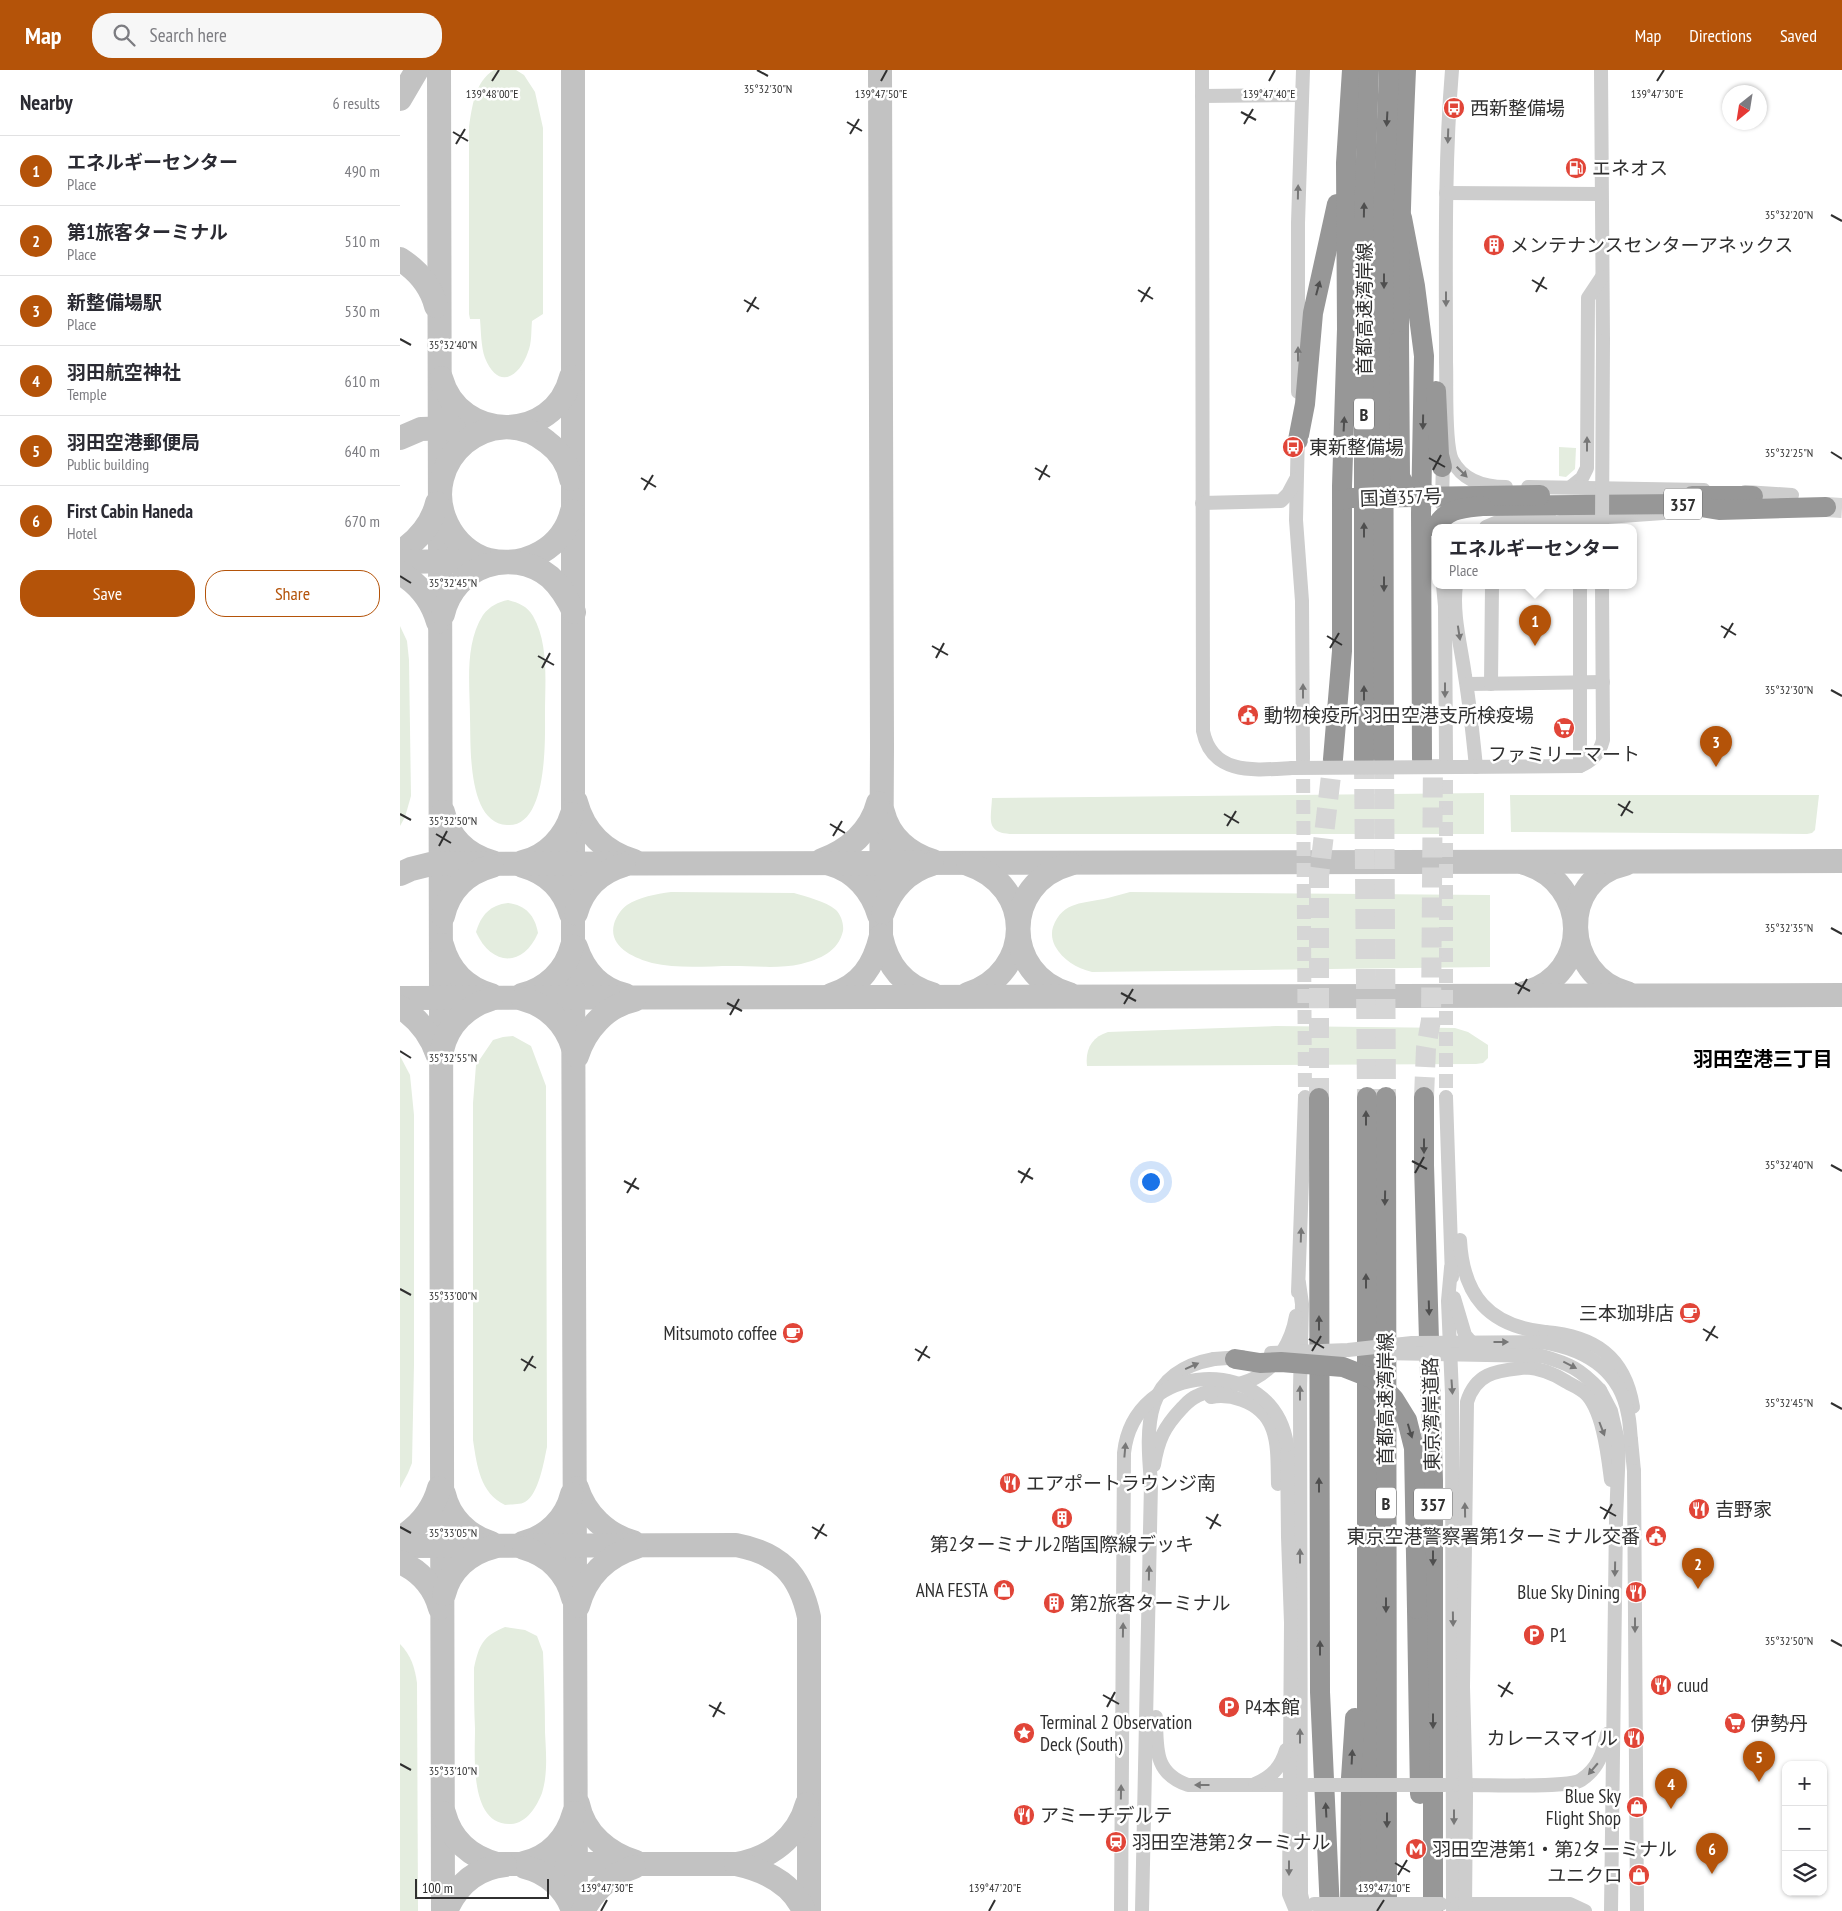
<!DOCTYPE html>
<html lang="en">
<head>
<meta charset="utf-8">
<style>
	body { margin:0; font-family:"PT Sans Narrow","Noto Sans JP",sans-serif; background:#f7f7f7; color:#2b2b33 }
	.controls { position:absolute; right:15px; bottom:15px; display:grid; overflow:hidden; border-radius:10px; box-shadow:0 1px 4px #0004 }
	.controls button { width:45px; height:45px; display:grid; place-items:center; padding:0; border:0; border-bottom:1px solid #e1e1e2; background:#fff; color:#2b2b33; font:25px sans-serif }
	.compass { position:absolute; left:1322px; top:15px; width:45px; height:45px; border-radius:50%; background:#fff; box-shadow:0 1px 4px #0004; rotate:210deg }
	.scale { position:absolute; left:15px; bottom:12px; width:134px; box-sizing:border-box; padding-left:5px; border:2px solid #303030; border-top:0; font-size:14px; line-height:18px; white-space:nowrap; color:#303030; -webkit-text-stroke:4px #fff; paint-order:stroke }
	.you { position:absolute; left:750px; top:1111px; width:18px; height:18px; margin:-12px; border:4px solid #fff; border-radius:50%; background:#1a73e8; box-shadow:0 0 0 8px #1a73e833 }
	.badge { display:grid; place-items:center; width:32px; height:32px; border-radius:50%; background:#b45309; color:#fff; font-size:16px; font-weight:700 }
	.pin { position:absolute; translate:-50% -41px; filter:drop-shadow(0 1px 2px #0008) }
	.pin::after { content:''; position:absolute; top:26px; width:18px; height:15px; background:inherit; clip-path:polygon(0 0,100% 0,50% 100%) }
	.popup { position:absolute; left:1032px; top:454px; width:205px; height:65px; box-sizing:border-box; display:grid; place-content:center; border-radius:10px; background:#fff; filter:drop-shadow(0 1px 4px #0005); font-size:16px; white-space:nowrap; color:#7c7c81 }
	.popup b { font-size:19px; color:#2b2b33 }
	.popup::after { content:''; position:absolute; left:50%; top:100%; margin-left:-10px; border:10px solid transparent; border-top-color:#fff }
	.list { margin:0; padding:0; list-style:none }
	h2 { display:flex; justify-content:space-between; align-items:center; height:65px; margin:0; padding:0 20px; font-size:21px }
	h2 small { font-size:16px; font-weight:400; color:#7c7c81 }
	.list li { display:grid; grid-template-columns:32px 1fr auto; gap:15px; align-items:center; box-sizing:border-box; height:70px; padding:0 20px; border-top:1px solid #e1e1e2 }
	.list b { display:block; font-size:19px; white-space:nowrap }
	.list p { margin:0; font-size:16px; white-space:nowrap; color:#7c7c81 }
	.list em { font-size:16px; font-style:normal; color:#7c7c81 }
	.actions { display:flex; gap:10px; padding:15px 20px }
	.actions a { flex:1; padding:11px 0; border:1px solid #b45309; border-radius:20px; text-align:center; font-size:18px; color:#b45309 }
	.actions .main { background:#b45309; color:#fff }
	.icon { flex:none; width:28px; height:28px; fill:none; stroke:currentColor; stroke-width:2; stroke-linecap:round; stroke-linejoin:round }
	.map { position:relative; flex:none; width:1442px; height:1841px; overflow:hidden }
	header { display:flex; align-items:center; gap:30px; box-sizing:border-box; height:70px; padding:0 25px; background:#b45309; color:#fff }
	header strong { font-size:24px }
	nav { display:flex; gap:28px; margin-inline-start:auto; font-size:18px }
	.search { width:350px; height:45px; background:#f7f7f7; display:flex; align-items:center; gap:12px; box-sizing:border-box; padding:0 18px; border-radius:20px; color:#7c7c81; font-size:19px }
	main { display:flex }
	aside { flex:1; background:#fff }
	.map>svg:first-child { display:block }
	.green { fill:#e4eddf }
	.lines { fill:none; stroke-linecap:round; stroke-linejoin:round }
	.taxiway { stroke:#c2c2c2; stroke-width:24 }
	.minor-tunnel { stroke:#d6d6d6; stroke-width:14; stroke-dasharray:14 7; stroke-linecap:butt }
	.highway-tunnel { stroke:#d6d6d6; stroke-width:20; stroke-dasharray:20 10; stroke-linecap:butt }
	.minor { stroke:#cdcdcd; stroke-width:14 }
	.highway { stroke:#979797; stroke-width:20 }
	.minor-bridge { stroke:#cdcdcd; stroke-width:14 }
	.highway-bridge { stroke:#979797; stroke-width:20 }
	.oneway { fill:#4f4f4f }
	.oneway2 { fill:#777 }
	.ticks { fill:none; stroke:#303030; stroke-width:2 }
	.labels { text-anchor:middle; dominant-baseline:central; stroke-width:5; stroke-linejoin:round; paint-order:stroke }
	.shield { fill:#fff; stroke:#6e6e6e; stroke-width:1 }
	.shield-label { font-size:18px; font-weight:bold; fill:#303030 }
	.poi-label { font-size:19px; fill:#303030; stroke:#fff; text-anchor:start }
	.street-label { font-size:19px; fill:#303030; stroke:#fff }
	.neighbourhood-label { font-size:20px; font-weight:bold; fill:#000; stroke:#fff }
	.ticks-label { font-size:12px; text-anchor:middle; fill:#303030; stroke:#fff; stroke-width:5; stroke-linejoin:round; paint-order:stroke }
</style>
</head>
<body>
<header>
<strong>Map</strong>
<div class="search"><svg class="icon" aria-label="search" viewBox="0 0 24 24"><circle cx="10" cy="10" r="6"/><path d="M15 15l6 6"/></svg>Search here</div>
<nav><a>Map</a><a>Directions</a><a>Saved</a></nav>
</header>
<main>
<aside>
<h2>Nearby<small>6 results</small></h2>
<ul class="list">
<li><span class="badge">1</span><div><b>エネルギーセンター</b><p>Place</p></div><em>490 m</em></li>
<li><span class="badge">2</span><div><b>第1旅客ターミナル</b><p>Place</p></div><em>510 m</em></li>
<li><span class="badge">3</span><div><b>新整備場駅</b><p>Place</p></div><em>530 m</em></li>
<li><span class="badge">4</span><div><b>羽田航空神社</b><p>Temple</p></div><em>610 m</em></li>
<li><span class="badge">5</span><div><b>羽田空港郵便局</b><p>Public building</p></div><em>640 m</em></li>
<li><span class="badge">6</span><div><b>First Cabin Haneda</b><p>Hotel</p></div><em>670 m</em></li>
</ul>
<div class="actions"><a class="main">Save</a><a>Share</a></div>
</aside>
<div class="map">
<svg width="1442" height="1841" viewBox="0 0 1442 1841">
	<rect width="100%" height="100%" fill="#fff"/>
	<g class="green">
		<path d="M94,0H116L124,5L135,22L143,58V244L132,251C131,261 132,273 128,282C119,308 98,320 85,288C81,277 81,261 80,249H70L69,244V57C72,37 75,11 94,0Z"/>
		<polygon points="1159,377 1176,378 1175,399 1166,407 1159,406"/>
		<path d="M108,530C119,533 127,536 133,546C149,574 145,612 145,643C145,669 148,758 107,755C67,753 71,676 70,649C70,616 64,575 83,545C90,536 98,532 108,530Z"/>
		<polygon points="0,556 7,571 9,590 11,726 5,747 0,756"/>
		<path d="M1084,723V764H613C585,763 591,750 592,728Z"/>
		<polygon points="1110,725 1419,725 1415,760 1412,763 1407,764 1111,762"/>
		<path d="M271,822L394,823C407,827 425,831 436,840C441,845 444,854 443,861C438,882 420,889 401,894C379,899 354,896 332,896C307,896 277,899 252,893C234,888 208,877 214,854C216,847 221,839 227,835C239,827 256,824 271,822Z"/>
		<path d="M730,822L1090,825V897L692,902C676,898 663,890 655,876C652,870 651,863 653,857C663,830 684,834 708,828C715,826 723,824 730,822Z"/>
		<path d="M108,833C126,835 135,846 138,863C123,898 91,896 76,862C81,845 90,835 108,833Z"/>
		<path d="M876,956L1055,958L1068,962L1088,975V988L1083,993L1076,994L687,996C685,979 692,967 708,962Z"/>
		<path d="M113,966L131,976L146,1016L147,1377C144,1391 139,1424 125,1432C120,1435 111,1434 105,1435C80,1423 77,1396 73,1370V1033L76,995L93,970L103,967Z"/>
		<polygon points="0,986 10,1005 14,1045 14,1294 12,1393 8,1403 0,1418"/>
		<path d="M105,1557L125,1560L137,1566L143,1582C144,1609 145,1636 145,1662C146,1682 148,1704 142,1723C137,1736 127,1753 111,1754C69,1756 75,1686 75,1659C74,1639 74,1618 74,1598C79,1575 83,1566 105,1557Z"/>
		<path d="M0,1574C11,1585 15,1598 17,1613L18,1841H0Z"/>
	</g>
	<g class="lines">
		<g class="taxiway">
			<polyline points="39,0 43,1841"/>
			<polyline points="173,0 173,866 176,1841"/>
			<path d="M480,0L482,677L481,866C487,895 503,916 532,924"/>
			<polyline points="0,29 17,0"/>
			<path d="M0,189C17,200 31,216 36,236"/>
			<path d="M41,308C59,373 154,374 171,307"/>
			<polyline points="0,368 21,359 54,358"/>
			<path d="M171,409C168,394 159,381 147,372C91,328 17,391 47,454C55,471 71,486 89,490C126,498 163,478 172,441"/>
			<path d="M0,482C18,470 32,454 37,433"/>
			<polyline points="0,492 56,491"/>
			<path d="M0,503C19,514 32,531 38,552"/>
			<path d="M43,544C54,496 111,476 150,507C161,517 168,529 174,542"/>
			<path d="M176,732C184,762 205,782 234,791"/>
			<path d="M43,742C49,768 67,785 92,792"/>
			<path d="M483,742C489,767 509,784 533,791"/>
			<path d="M422,790C448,781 471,761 478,733"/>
			<path d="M123,792C147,786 165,767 172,744"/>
			<path d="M1124,793C1191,812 1193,905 1124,923"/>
			<path d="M430,794C455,801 472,821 479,845"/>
			<path d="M1225,794C1157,809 1162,906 1227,923"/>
			<path d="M123,796C148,803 164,819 171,844"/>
			<polyline points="0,804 11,799 31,794 1442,791"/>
			<path d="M483,842C491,819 508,801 532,794"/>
			<path d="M176,843C183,818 200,802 224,795"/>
			<path d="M43,846C49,820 67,803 92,796"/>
			<path d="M42,875C49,900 66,918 91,925"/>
			<path d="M176,877C184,901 200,919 225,925"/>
			<path d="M568,924C634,902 635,816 568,794"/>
			<path d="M669,924C602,905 601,813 670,794"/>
			<path d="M122,925C146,919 166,901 172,876"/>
			<path d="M431,925C461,916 474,895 481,866"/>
			<polyline points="0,928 1442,925"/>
			<path d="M123,929C147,935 166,954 173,978"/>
			<path d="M0,937C19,949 31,965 38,986"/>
			<path d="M42,980C48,954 67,936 91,929"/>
			<path d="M177,986C185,960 206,936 234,930"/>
			<path d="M177,1418C185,1444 207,1465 233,1472"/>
			<path d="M44,1424C49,1447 68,1466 91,1473"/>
			<path d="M0,1468C20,1456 33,1440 39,1418"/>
			<path d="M123,1473C147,1467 166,1449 172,1424"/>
			<path d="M0,1476L336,1475C379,1483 400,1504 409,1547V1841"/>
			<path d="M124,1478C149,1485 167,1503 173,1528"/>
			<path d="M0,1492C20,1501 34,1516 40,1538"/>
			<path d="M44,1524C50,1500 69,1483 93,1477"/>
			<path d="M178,1536C186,1506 207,1486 236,1477"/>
			<path d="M178,1734C184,1764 209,1784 236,1792"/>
			<path d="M44,1743C51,1770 71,1787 97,1794H340"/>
			<path d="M124,1793C150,1787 167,1768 174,1743"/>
			<path d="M336,1794C370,1789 398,1767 407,1734"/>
			<path d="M336,1794C364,1800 392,1813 404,1841"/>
			<path d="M125,1797C147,1802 166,1819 173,1841"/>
			<path d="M46,1841C57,1815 76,1798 105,1795"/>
			<path d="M183,1841C194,1820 211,1805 234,1797"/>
		</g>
		<g class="minor-tunnel">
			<polyline points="903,688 905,1027"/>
			<polyline points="1046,689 1046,1027"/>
		</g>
		<g class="highway-tunnel">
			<polyline points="1426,437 1442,438"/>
			<polyline points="964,689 967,1027"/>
			<polyline points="984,689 986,1027"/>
			<polyline points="1024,1027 1026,978 1031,950 1033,689"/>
			<polyline points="919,1028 919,806 933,689"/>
		</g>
		<g class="minor">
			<path d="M802,0L803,661C812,706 856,700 892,698"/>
			<path d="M1052,0C1044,97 1046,194 1046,292C1047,313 1044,373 1052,390C1063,411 1085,417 1106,417"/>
			<polyline points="1201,0 1203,271"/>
			<polyline points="802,26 901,25"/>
			<polyline points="1046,123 1201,124"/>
			<polyline points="898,322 898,153 903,0"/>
			<polyline points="898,361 896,450 902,531 903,688"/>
			<polyline points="1172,416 1182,408 1187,398 1188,228 1202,207"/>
			<polyline points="1128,417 1304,420"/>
			<polyline points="1345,422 1392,425"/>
			<polyline points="802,433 881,431 888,424 896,409"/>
			<polyline points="1042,434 1043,388"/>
			<polyline points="1086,457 1105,449 1149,446"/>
			<polyline points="1129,457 1179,449 1263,443"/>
			<polyline points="1043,515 1045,536 1046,689"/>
			<path d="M1056,515C1052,544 1061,576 1065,606C1070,636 1073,667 1076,697"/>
			<polyline points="1180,515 1180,696"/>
			<polyline points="1067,614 1203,612"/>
			<polyline points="1091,614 1092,515"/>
			<path d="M1058,697L1180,696C1192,691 1200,683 1203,670L1202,515"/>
			<polyline points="1046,1027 1052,1207"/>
			<path d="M1060,1170C1063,1226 1089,1256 1145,1262"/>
			<polyline points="1051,1198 1048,1231 1052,1324 1053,1841"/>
			<polyline points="899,1213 902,1234 900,1318 901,1824 905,1841"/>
			<polyline points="898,1222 905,1027"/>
			<polyline points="1054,1228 1065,1265 1078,1280"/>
			<path d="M1123,1297C1139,1298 1153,1303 1167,1312C1172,1315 1179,1318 1184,1322C1203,1338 1208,1386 1211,1410"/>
			<polyline points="1200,1320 1211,1341 1219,1375 1216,1450 1211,1841"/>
			<path d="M811,1327C822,1325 831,1326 842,1330C881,1344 877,1379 878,1414"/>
			<polyline points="1231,1370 1234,1401"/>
			<polyline points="887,1375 888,1467 891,1553 889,1824 896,1841"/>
			<path d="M754,1395C758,1370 764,1357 782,1338C787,1333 790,1329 797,1326C806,1321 816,1320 826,1317C836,1315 847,1312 855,1308C878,1296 892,1270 896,1246"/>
			<path d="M756,1647C757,1677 753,1703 788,1715H898"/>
			<path d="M855,1714C872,1707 881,1697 886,1680"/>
			<path d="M1058,1715C1081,1714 1167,1719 1181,1710C1198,1699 1203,1683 1207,1664"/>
			<polyline points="1057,1834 1170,1834 1185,1841"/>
			<path d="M742,1841L751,1413C746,1355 743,1302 814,1289"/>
			<path d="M1065,1841L1066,1726L1063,1617L1067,1332C1077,1299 1102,1301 1130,1297"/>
		</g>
		<g class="highway">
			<polyline points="1002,148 1015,216 1024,286 1021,443 1022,689"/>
			<path d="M999,271C999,181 1002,91 1006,0"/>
			<polyline points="1036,321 1039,385 1042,397"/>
			<polyline points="898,370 905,334 913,243 937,134"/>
			<polyline points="1292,426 1353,426"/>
			<polyline points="1084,436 1282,434 1319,440 1426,437"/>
			<polyline points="933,689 942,581 942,416 947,259 946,93 952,0"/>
			<polyline points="964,689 964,149 969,0"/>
			<polyline points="984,689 983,150 989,0"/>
			<polyline points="967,1027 967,1841"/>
			<polyline points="986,1027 987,1841"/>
			<polyline points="1024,1027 1024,1095 1033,1411 1033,1841"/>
			<polyline points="919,1028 920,1622 930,1841"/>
			<polyline points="1017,1539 1020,1724"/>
			<polyline points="950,1841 951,1708 955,1648"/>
		</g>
		<g class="minor-bridge">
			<polyline points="1202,457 1203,271"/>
			<polyline points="892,698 1058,697"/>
			<path d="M1145,1262C1194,1266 1225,1286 1233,1337"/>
			<path d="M871,1283L948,1280L1012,1273L1143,1272C1184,1279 1220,1299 1228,1344C1230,1352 1230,1362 1231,1370"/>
			<path d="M981,1283L1142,1286C1170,1294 1180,1299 1200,1320"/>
			<polyline points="814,1289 842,1287"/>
			<polyline points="1234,1401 1237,1841"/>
			<polyline points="909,1715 1045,1715"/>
			<polyline points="914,1834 1041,1834"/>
			<path d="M721,1841L724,1383C734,1290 873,1282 887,1375"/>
		</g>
		<g class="highway-bridge">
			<path d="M999,271L1000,406C1005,419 1015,423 1028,424"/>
			<polyline points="942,430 952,428 1140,425"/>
			<path d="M1036,457C1046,438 1063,438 1082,436"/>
			<polyline points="835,1289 860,1293 881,1292 943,1297 971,1308 982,1316 994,1329 1007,1350 1014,1378 1017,1539"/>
		</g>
	</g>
	<defs><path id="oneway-solid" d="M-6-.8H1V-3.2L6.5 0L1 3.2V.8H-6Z" transform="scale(1.25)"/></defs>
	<g class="oneway">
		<use href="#oneway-solid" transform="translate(987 49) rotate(93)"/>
		<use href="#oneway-solid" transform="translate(964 140) rotate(-89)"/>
		<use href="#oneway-solid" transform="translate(984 211) rotate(90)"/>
		<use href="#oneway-solid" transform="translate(918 218) rotate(-75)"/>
		<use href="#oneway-solid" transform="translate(1023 352) rotate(91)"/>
		<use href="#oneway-solid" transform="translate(944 354) rotate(-87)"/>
		<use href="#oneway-solid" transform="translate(964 460) rotate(-90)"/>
		<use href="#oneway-solid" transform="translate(984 514) rotate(90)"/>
		<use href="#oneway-solid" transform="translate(964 623) rotate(-90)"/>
		<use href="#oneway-solid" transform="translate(966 1048) rotate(-90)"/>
		<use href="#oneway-solid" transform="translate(1024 1076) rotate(90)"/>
		<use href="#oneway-solid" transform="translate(985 1128) rotate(91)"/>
		<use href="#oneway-solid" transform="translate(966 1211) rotate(-90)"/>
		<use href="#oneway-solid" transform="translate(1029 1238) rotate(88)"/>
		<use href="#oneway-solid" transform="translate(919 1253) rotate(-90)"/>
		<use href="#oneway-solid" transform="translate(1010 1361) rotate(73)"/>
		<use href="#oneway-solid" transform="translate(919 1415) rotate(-90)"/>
		<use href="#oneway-solid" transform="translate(1033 1488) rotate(90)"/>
		<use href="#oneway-solid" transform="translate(986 1535) rotate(90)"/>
		<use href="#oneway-solid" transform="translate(920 1578) rotate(-90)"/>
		<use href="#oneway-solid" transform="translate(1033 1651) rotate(90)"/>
		<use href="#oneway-solid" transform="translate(952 1687) rotate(-87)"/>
		<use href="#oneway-solid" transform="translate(926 1740) rotate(-93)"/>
		<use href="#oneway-solid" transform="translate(987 1750) rotate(90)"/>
	</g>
	<g class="oneway2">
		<use href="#oneway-solid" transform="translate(1048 66) rotate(92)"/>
		<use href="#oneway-solid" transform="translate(898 122) rotate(-89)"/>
		<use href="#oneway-solid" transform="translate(1046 229) rotate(90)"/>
		<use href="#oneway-solid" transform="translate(898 284) rotate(-90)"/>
		<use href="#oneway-solid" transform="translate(1187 374) rotate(-90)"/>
		<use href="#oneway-solid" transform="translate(1062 402) rotate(45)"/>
		<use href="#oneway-solid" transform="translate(1059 563) rotate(81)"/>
		<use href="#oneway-solid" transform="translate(1045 620) rotate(90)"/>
		<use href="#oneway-solid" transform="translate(903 621) rotate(-90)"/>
		<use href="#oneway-solid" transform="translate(901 1165) rotate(-88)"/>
		<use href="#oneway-solid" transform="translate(1101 1272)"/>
		<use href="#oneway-solid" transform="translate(1170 1295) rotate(27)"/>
		<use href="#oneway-solid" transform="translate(792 1296) rotate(-24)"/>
		<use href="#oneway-solid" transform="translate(1052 1317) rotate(86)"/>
		<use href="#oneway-solid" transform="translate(900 1323) rotate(-90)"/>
		<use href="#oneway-solid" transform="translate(1202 1359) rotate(69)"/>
		<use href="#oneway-solid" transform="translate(725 1380) rotate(-85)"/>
		<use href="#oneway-solid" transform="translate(1065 1440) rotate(-91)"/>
		<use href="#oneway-solid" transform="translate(900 1486) rotate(-90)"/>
		<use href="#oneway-solid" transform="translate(1215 1499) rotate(91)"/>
		<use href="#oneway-solid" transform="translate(749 1503) rotate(-89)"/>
		<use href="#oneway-solid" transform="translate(1053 1549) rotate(89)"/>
		<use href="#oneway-solid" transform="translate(1235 1555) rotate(90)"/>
		<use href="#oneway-solid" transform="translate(723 1560) rotate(-89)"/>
		<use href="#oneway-solid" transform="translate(900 1666) rotate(-90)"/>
		<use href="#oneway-solid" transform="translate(1193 1699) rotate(130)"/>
		<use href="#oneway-solid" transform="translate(802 1715) rotate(-180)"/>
		<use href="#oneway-solid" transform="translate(721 1722) rotate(-89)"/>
		<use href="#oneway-solid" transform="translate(1054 1747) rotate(90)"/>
		<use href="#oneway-solid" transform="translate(889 1798) rotate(90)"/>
	</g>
	<path class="ticks" d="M357,0L368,6M92,11L99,0M481,11L487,0M869,11L875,0M1257,11L1264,0M841,42L856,50M447,52L462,61M844,54L853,39M53,62L68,71M450,64L459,49M56,74L65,59M1431,145L1442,151M1132,210L1147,219M738,220L753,229M1136,222L1144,207M344,230L359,239M741,232L750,217M347,242L356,227M0,269L11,275M1431,382L1442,389M1029,388L1045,397M635,398L650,407M1033,400L1041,385M241,408L256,417M639,410L647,395M244,420L253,405M0,506L11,513M1321,556L1336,565M927,566L942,575M1324,568L1333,553M532,576L548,585M930,578L939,563M138,586L154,595M536,588L544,573M142,598L150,583M1431,620L1442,626M1218,734L1233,743M0,744L11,750M824,744L839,753M1221,746L1230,731M430,754L445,763M827,756L836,741M36,764L51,773M433,766L442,751M39,776L47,761M1431,858L1442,864M1115,913L1130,921M721,923L736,931M1118,924L1127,909M327,933L342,941M724,934L733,919M330,945L339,929M0,981L11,988M1012,1091L1027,1099M1431,1095L1442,1101M618,1101L633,1109M1015,1103L1024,1087M224,1111L239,1119M621,1113L630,1098M227,1123L236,1108M0,1219L11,1225M1303,1259L1318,1268M909,1269L924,1278M1306,1271L1315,1256M515,1279L530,1288M912,1281L921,1266M121,1289L136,1298M518,1291L527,1276M124,1301L133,1286M1431,1333L1442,1339M1200,1437L1216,1446M806,1447L821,1456M1204,1449L1212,1434M0,1457L11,1463M412,1457L427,1466M810,1459L818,1444M415,1469L424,1454M1431,1570L1442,1576M1098,1615L1113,1624M703,1625L719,1634M1101,1627L1110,1612M309,1635L325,1644M707,1637L715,1622M313,1647L321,1632M0,1694L11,1700M995,1793L1010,1802M998,1805L1007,1790M201,1841L207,1830M589,1841L595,1830M977,1841L984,1830"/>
	<defs>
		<g id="bus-disc" transform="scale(1.125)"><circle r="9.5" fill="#e14538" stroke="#fff"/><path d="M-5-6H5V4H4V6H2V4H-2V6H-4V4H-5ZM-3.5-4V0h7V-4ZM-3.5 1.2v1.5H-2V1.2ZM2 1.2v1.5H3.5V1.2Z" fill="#fff"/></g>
		<g id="fuel-disc" transform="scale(1.125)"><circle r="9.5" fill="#e14538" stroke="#fff"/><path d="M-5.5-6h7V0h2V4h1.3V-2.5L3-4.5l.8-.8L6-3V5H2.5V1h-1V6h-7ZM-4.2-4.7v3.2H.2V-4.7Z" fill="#fff"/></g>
		<g id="building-disc" transform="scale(1.125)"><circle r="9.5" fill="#e14538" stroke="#fff"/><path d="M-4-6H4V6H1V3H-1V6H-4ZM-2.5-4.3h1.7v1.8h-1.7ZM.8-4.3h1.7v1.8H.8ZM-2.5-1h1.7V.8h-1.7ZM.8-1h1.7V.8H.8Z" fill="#fff"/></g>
		<g id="civic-disc" transform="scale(1.125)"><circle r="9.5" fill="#e14538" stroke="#fff"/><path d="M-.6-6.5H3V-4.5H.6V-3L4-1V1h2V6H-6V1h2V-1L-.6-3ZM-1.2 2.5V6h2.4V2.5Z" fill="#fff"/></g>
		<g id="supermarket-disc" transform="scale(1.125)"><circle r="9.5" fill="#e14538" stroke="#fff"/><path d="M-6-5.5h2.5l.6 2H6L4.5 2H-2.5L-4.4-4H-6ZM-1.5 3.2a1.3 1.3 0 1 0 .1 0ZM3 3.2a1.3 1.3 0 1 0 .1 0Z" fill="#fff"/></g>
		<g id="cafe-disc" transform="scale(1.125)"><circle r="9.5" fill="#e14538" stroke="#fff"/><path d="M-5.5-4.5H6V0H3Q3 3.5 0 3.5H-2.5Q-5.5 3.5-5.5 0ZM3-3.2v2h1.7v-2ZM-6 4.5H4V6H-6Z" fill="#fff"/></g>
		<g id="restaurant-disc" transform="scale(1.125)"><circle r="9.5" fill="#e14538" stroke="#fff"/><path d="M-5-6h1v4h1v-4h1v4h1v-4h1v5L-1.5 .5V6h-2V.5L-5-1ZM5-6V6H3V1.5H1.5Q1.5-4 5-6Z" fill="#fff"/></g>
		<g id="shop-disc" transform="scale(1.125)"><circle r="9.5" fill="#e14538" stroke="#fff"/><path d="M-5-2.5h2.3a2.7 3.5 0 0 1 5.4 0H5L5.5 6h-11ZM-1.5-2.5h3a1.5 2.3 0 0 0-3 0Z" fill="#fff"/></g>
		<g id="parking-disc" transform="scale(1.125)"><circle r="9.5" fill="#e14538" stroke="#fff"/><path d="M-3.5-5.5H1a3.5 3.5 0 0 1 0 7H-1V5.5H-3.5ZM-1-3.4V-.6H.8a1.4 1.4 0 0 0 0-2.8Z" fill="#fff"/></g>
		<g id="sight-disc" transform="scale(1.125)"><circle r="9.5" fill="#e14538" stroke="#fff"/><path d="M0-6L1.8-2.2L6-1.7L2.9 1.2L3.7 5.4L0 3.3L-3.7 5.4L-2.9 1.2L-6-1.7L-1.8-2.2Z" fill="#fff"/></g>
		<g id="station-disc" transform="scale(1.125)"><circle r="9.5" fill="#e14538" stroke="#fff"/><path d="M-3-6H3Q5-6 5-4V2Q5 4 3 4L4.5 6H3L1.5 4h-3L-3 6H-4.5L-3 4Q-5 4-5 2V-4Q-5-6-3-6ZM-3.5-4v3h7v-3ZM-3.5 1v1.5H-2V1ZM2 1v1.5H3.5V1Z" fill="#fff"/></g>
		<g id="metro-disc" transform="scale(1.125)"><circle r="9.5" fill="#e14538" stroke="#fff"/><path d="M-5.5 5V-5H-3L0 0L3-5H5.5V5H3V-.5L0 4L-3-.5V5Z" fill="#fff"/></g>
	</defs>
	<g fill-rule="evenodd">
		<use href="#bus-disc" x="1054" y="38"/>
		<use href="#fuel-disc" x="1176" y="98"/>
		<use href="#building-disc" x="1094" y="175"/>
		<use href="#bus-disc" x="893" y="377"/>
		<use href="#civic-disc" x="848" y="645"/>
		<use href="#supermarket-disc" x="1164" y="658"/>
		<use href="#cafe-disc" x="1290" y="1243"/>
		<use href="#cafe-disc" x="393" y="1263"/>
		<use href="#restaurant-disc" x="610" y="1413"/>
		<use href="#restaurant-disc" x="1299" y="1439"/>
		<use href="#building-disc" x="662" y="1448"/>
		<use href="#civic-disc" x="1256" y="1466"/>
		<use href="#shop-disc" x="604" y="1520"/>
		<use href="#restaurant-disc" x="1236" y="1522"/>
		<use href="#building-disc" x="654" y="1533"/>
		<use href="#parking-disc" x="1134" y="1565"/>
		<use href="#restaurant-disc" x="1261" y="1615"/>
		<use href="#parking-disc" x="829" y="1637"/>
		<use href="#supermarket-disc" x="1335" y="1653"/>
		<use href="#sight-disc" x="624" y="1663"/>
		<use href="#restaurant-disc" x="1234" y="1668"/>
		<use href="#shop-disc" x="1237" y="1737"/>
		<use href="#restaurant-disc" x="624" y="1745"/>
		<use href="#station-disc" x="716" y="1772"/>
		<use href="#metro-disc" x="1016" y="1779"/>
		<use href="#shop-disc" x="1239" y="1805"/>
	</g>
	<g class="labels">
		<g class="shield">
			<rect x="954" y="328.5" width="20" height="31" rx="4"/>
			<rect x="1264" y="418.5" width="38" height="31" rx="4"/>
			<rect x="976" y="1417.5" width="20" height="31" rx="4"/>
			<rect x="1014" y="1418.5" width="38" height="31" rx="4"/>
		</g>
		<g class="shield-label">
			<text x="964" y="344">B</text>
			<text x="1283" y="434">357</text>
			<text x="986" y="1433">B</text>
			<text x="1033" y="1434">357</text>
		</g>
		<g class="poi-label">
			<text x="1070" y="38">西新整備場</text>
			<text x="1192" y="98">エネオス</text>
			<text x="1110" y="175">メンテナンスセンターアネックス</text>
			<text x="909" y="377">東新整備場</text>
			<text x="864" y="645">動物検疫所 羽田空港支所検疫場</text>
			<text x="1164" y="684" text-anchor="middle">ファミリーマート</text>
			<text x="1274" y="1243" text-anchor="end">三本珈琲店</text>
			<text x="377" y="1263" text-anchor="end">Mitsumoto coffee</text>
			<text x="626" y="1413">エアポートラウンジ南</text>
			<text x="1315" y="1439">吉野家</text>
			<text x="1240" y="1466" text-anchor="end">東京空港警察署第1ターミナル交番</text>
			<text x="662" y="1474" text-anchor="middle">第2ターミナル2階国際線デッキ</text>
			<text x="588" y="1520" text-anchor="end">ANA FESTA</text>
			<text x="1220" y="1522" text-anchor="end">Blue Sky Dining</text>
			<text x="670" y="1533">第2旅客ターミナル</text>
			<text x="1150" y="1565">P1</text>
			<text x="1277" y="1615">cuud</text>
			<text x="845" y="1637">P4本館</text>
			<text x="640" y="1652">Terminal 2 Observation<tspan x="640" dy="22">Deck (South)</tspan></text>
			<text x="1351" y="1653">伊勢丹</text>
			<text x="1218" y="1668" text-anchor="end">カレースマイル</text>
			<text x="1221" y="1726" text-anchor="end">Blue Sky<tspan x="1221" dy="22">Flight Shop</tspan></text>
			<text x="640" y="1745">アミーチデルテ</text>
			<text x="732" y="1772">羽田空港第2ターミナル</text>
			<text x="1032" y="1779">羽田空港第1・第2ターミナル</text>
			<text x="1223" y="1805" text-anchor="end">ユニクロ</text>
		</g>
		<g class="street-label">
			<text transform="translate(964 239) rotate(-90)">首都高速湾岸線</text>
			<text transform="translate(1001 427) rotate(-2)">国道357号</text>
			<text transform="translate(985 1329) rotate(-90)">首都高速湾岸線</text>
			<text transform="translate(1031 1344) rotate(-91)">東京湾岸道路</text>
		</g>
		<g class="neighbourhood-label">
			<text x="1363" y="989">羽田空港三丁目</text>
		</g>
	</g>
	<g class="ticks-label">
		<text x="368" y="23">35°32'30"N</text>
		<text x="92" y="28">139°48'00"E</text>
		<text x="481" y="28">139°47'50"E</text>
		<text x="869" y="28">139°47'40"E</text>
		<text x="1257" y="28">139°47'30"E</text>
		<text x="1389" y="149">35°32'20"N</text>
		<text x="53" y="279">35°32'40"N</text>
		<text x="1389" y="387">35°32'25"N</text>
		<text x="53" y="517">35°32'45"N</text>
		<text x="1389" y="624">35°32'30"N</text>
		<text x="53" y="755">35°32'50"N</text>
		<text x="1389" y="862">35°32'35"N</text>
		<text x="53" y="992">35°32'55"N</text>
		<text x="1389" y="1099">35°32'40"N</text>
		<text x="53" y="1230">35°33'00"N</text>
		<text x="1389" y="1337">35°32'45"N</text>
		<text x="53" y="1467">35°33'05"N</text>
		<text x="1389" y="1575">35°32'50"N</text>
		<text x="53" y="1705">35°33'10"N</text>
		<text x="207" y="1822">139°47'30"E</text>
		<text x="595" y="1822">139°47'20"E</text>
		<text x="984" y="1822">139°47'10"E</text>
	</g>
</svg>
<div class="controls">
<button>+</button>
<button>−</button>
<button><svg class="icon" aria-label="layers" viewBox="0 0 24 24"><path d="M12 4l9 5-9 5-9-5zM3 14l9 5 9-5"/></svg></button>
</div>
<svg class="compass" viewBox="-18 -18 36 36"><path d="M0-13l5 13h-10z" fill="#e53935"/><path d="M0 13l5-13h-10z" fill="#7c7c81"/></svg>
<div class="scale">100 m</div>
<div class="you"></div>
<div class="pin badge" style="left:1135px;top:576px">1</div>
<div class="popup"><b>エネルギーセンター</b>Place</div>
<div class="pin badge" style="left:1298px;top:1519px">2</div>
<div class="pin badge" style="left:1316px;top:697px">3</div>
<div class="pin badge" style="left:1271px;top:1739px">4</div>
<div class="pin badge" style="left:1359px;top:1712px">5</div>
<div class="pin badge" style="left:1312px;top:1804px">6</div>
</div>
</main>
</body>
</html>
